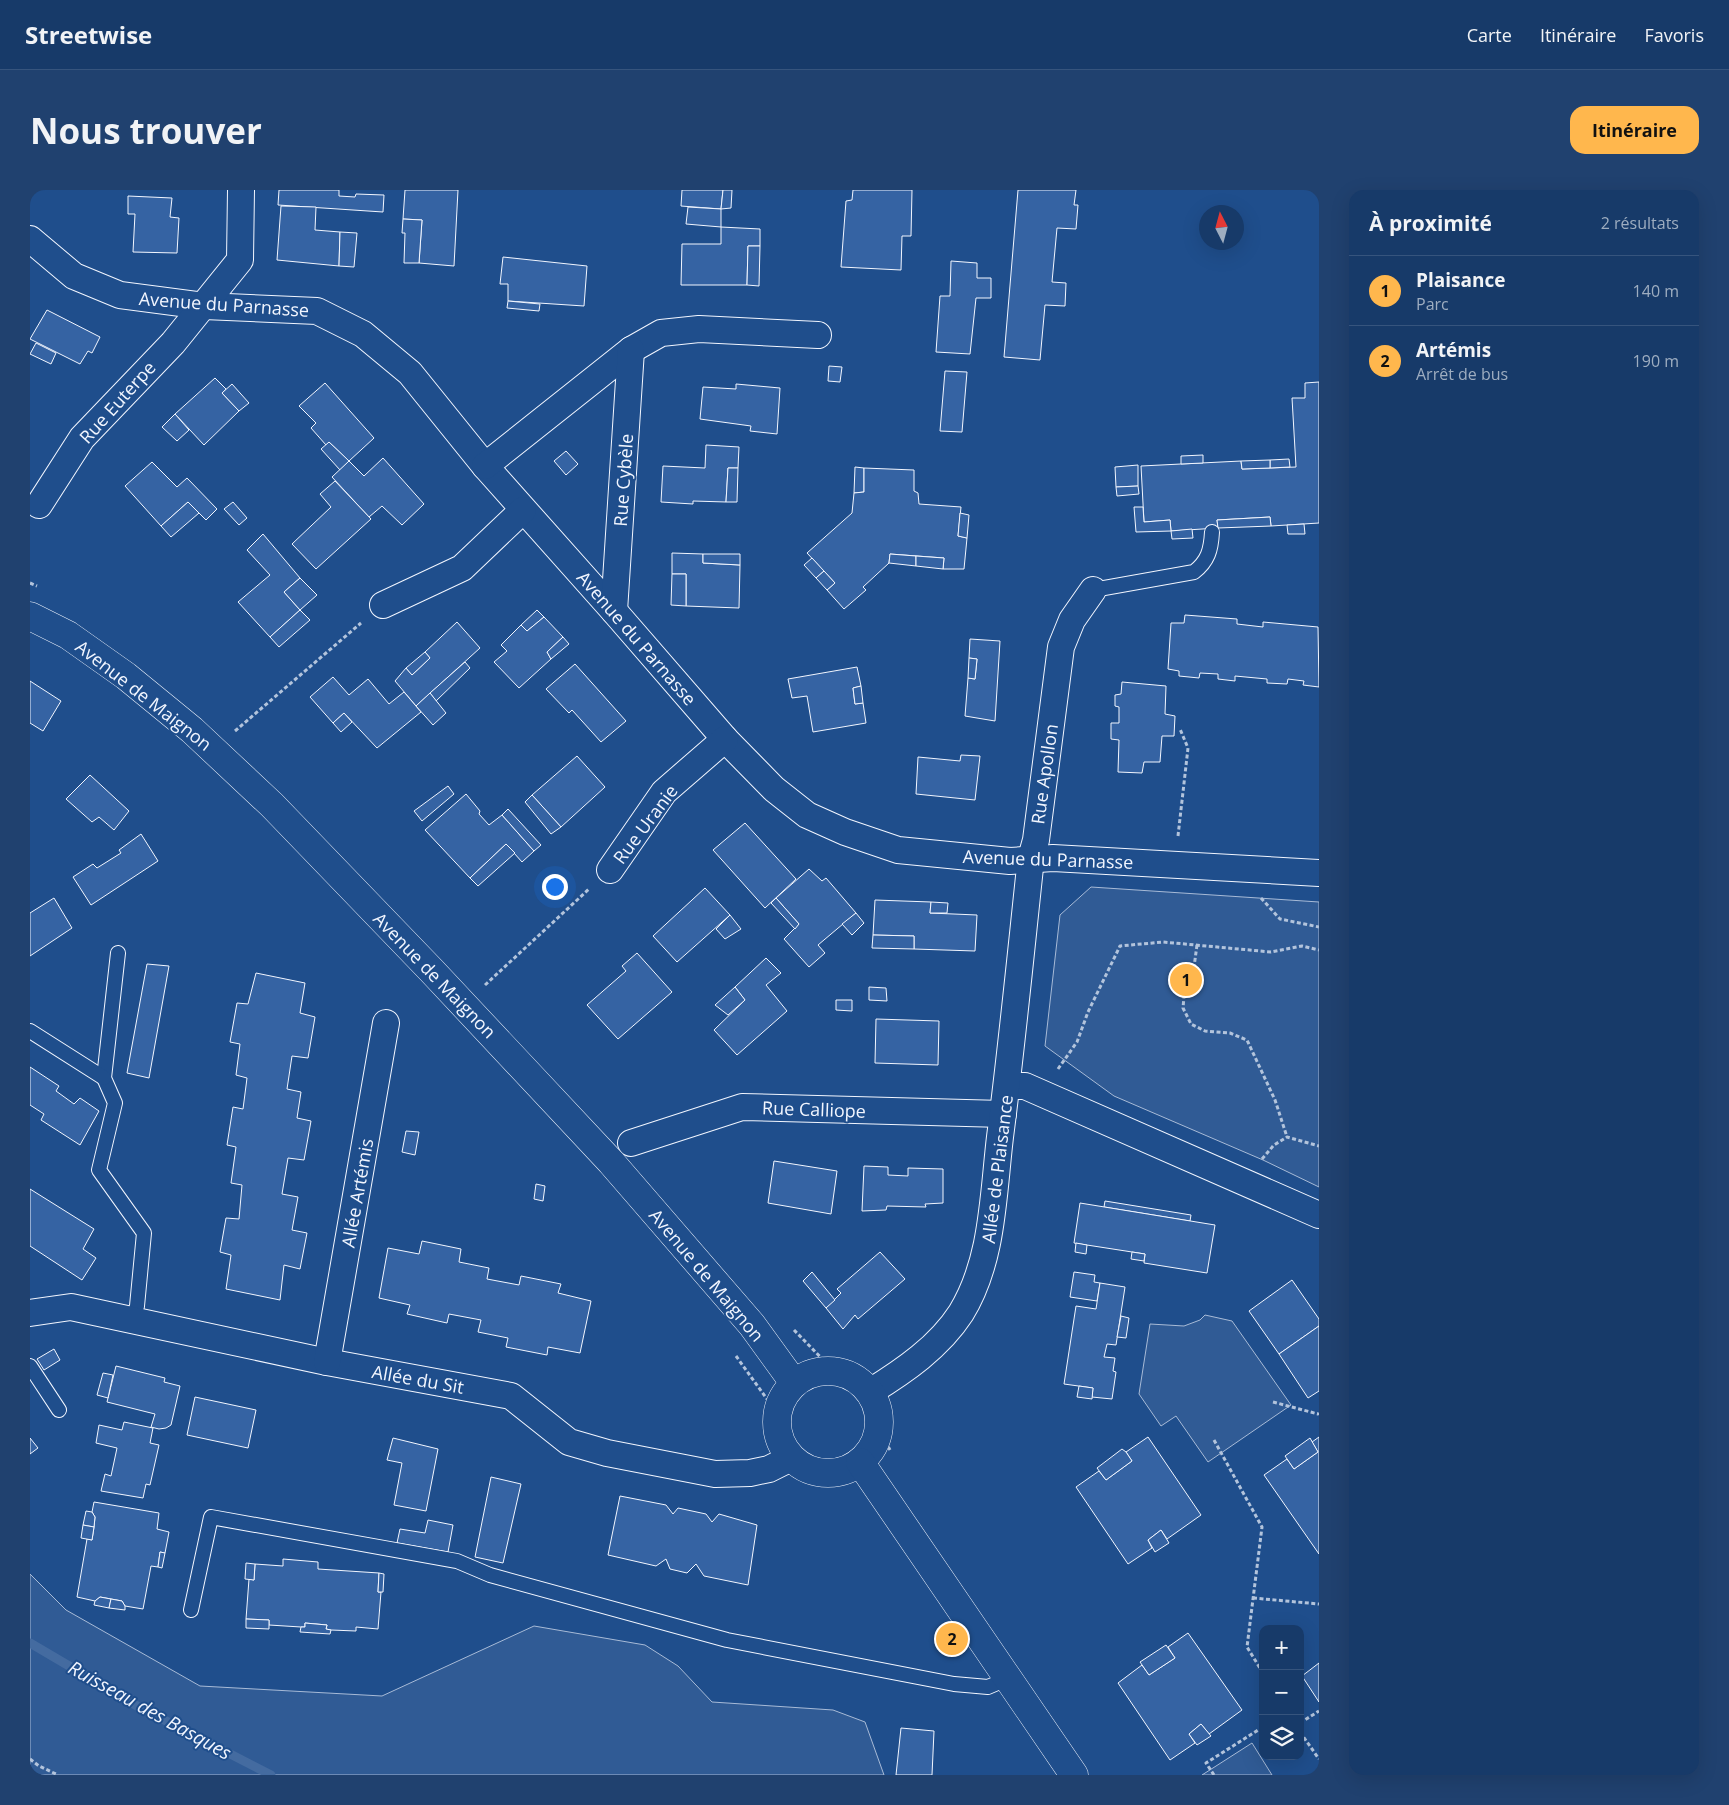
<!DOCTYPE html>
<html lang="fr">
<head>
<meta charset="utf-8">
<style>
	body { margin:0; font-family:"Open Sans",sans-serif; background:#20416f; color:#f1f3f6 }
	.controls { position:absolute; right:15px; bottom:15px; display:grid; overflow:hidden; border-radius:10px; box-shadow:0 5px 20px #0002 }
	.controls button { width:45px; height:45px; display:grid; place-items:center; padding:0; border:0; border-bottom:1px solid #36547d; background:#173a69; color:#f1f3f6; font:25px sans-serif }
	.compass { position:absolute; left:1169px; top:15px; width:45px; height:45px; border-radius:50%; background:#173a69; box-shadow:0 5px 20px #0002; rotate:354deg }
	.you { position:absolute; left:524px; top:696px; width:18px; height:18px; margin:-12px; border:4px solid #fff; border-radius:50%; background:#1a73e8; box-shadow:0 0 0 8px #1a73e833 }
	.badge { display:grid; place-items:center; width:32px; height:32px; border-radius:50%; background:#ffb74d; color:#111; font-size:16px; font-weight:700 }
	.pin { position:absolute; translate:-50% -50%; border:2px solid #fff; box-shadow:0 1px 5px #0006 }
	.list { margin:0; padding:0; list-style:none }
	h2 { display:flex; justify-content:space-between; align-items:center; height:65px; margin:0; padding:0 20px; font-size:21px }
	h2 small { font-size:16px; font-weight:400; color:#9eadc0 }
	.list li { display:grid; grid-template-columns:32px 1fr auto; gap:15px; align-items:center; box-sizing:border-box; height:70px; padding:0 20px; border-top:1px solid #36547d }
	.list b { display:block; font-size:19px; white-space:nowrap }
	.list p { margin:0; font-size:16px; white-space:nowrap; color:#9eadc0 }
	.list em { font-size:16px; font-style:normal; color:#9eadc0 }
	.icon { flex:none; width:28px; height:28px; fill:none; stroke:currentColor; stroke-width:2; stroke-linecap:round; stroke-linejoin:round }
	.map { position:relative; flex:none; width:1289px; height:1585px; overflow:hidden; border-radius:15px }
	header { display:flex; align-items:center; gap:30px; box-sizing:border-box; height:70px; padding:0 25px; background:#173a69; border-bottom:1px solid #36547d }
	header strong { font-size:24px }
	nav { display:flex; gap:28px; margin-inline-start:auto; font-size:18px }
	.intro { display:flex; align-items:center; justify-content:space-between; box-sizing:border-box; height:120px; padding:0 30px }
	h1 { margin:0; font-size:35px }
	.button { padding:12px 22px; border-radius:15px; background:#ffb74d; color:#111; font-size:18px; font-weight:700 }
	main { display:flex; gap:30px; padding:0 30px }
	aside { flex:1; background:#173a69; border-radius:15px; box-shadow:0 5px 20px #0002 }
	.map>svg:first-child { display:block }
	.built { fill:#305b95; stroke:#a8bbd7 }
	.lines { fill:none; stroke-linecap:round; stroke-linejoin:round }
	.stream { stroke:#446ba0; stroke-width:9 }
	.building { fill:#3563a3; stroke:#f2f6ff }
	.service-casing { stroke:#f2f6ff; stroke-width:16 }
	.minor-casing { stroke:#f2f6ff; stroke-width:28 }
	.tertiary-casing { stroke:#f2f6ff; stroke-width:29 }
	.path { stroke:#b3c4dc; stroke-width:3; stroke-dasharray:4 2.5; stroke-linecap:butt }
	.service { stroke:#1f4e8c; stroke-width:14 }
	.minor { stroke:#1f4e8c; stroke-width:26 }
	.tertiary { stroke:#1f4e8c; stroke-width:28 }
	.labels { text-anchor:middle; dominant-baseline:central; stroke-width:4; stroke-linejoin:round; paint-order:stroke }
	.street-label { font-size:18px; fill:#f2f6ff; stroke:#1f4e8c }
	.water-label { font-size:19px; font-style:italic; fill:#f2f6ff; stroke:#1f4e8c }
</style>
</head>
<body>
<header>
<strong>Streetwise</strong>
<nav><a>Carte</a><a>Itinéraire</a><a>Favoris</a></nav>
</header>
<div class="intro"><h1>Nous trouver</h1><a class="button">Itinéraire</a></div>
<main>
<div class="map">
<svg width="1289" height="1585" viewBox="0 0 1289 1585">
	<rect width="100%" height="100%" fill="#1f4e8c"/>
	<g class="built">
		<polygon points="1061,697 1289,712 1289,997 1233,970 1084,906 1015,856 1030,725"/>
		<polygon points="1175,1125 1202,1131 1261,1215 1178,1272 1146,1226 1131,1236 1109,1204 1120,1134 1154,1136 1170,1130"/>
		<polygon points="0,1384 36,1420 170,1496 352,1506 504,1436 615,1455 648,1476 682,1512 803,1520 835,1532 854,1585 0,1585"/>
		<polygon points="1222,1553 1242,1585 1172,1585"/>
	</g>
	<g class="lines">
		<polyline class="stream" points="0,1453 107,1516 241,1585"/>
	</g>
	<g class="building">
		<polygon points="249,0 309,0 309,6 325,7 326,4 354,5 353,22 248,15"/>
		<polygon points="375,0 428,0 424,76 389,73 392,30 373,29"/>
		<polygon points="652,0 693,0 691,19 651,16"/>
		<polygon points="693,0 702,0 701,18 691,19"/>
		<polygon points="823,0 882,0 881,46 872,46 871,80 811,77 816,11 822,10"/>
		<polygon points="988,0 1046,0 1044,15 1048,15 1046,39 1027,38 1022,92 1036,93 1035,116 1015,115 1010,170 974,167"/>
		<polygon points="98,6 142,8 140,27 149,28 147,63 103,62 105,24 98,24"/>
		<polygon points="251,16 286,17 285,40 310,42 309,76 247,70"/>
		<polygon points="658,17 691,19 691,37 656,34"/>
		<polygon points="373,29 392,30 389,73 374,73 375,43 372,43"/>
		<polygon points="691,37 730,39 730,56 718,56 717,95 651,95 652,54 691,54"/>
		<polygon points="310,42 327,43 324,77 309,76"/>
		<polygon points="718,56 730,56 729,96 717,95"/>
		<polygon points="473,67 557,76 554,116 478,111 478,94 470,94"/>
		<polygon points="921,71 947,73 947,88 961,88 961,108 946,108 940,164 906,162 910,106 920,106"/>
		<polygon points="478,111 510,114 509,121 477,118"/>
		<polygon points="17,120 70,147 62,163 58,161 50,174 0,149"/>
		<polygon points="6,153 26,163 21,174 0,164"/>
		<polygon points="799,176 812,177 810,192 798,191"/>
		<polygon points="915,181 937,182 932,242 910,241"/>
		<polygon points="185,188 196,199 192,203 209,221 174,255 145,224"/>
		<polygon points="1289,192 1289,333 1241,336 1240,327 1187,330 1188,338 1141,341 1140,330 1114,332 1111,276 1211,271 1212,279 1266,277 1262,208 1275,208 1275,193"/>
		<polygon points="295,193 344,248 319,271 299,252 296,255 281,238 286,233 269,216"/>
		<polygon points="202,194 219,213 209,221 192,203"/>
		<polygon points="706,194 750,198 747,244 720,241 721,236 670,229 673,197 706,199"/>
		<polygon points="145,224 159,240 147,251 132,237"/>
		<polygon points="299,252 319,271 310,280 291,259"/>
		<polygon points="676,255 709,257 708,278 698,278 696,312 663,311 663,314 631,312 633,276 675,278"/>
		<polygon points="536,261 548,274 536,285 524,271"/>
		<polygon points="1173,265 1173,273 1151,274 1151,266"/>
		<polygon points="353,268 394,314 372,335 352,316 339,327 302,287 319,271 334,286"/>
		<polygon points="1259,269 1260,277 1240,278 1240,270"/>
		<polygon points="1240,270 1240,278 1212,279 1211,271"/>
		<polygon points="122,272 147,297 157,288 187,319 176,330 158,312 131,336 95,296"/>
		<polygon points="1108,275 1108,296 1086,297 1085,277"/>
		<polygon points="825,277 834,278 834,302 824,303"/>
		<polygon points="698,278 708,278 707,312 696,312"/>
		<polygon points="834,278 884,280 884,301 888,303 889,314 931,317 928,346 937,348 934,379 913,379 914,368 860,364 859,373 833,397 836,400 814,419 797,400 805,393 777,363 822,323 824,303 834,302"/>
		<polygon points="305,291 341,329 286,379 262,354 301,317 290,304"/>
		<polygon points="1108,296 1109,304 1087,306 1086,297"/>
		<polygon points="158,312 169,323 141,347 131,336"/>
		<polygon points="203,312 217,328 209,335 194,319"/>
		<polygon points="1104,317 1113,317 1114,332 1140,330 1141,341 1106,342"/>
		<polygon points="930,323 939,325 937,348 928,346"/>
		<polygon points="1240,327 1241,336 1188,338 1187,330"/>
		<polygon points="1274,334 1275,344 1258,344 1257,335"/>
		<polygon points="1162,339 1163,348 1142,349 1141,341"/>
		<polygon points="233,344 270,388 254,402 270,420 240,447 208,412 240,385 217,360"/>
		<polygon points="642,363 673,364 673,373 710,375 709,418 656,416 656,384 642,384"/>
		<polygon points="673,364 710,364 710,375 673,373"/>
		<polygon points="860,364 886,366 886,376 859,373"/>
		<polygon points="886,366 914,368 913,379 886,376"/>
		<polygon points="782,368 794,381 786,388 774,375"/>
		<polygon points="794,381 805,393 797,400 786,388"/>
		<polygon points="642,384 656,384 656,416 641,415"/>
		<polygon points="270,388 287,405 270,420 254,402"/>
		<polygon points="270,420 280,430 249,457 240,447"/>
		<polygon points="507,420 514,427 497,441 491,435"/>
		<polygon points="1155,425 1207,429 1207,434 1233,437 1233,432 1288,437 1289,497 1273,495 1274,491 1258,489 1257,494 1237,493 1237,489 1205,486 1205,491 1188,489 1188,484 1170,483 1169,488 1149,486 1149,481 1138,479 1141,433 1154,433"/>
		<polygon points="514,427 533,447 517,462 521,469 489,498 464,472 477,461 471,455 491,435 497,441"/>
		<polygon points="427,432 450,458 386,516 365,491 376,478 382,485 400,468 395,462"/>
		<polygon points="533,447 539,454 521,469 517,462"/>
		<polygon points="940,449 970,451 965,531 935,526 938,488 945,489 947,469 939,468"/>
		<polygon points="395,462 400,468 382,485 376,478"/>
		<polygon points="939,468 947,469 945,489 938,488"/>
		<polygon points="435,472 440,478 406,511 400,503"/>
		<polygon points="545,474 596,531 571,552 542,520 539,523 516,499"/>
		<polygon points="827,477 831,496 823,498 825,514 833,513 836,533 783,542 777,506 762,508 758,489"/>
		<polygon points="303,487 319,505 338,489 359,514 374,502 391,522 347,558 314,523 303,533 280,507"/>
		<polygon points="0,491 31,511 13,541 0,533"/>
		<polygon points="1092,492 1136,496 1135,524 1145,526 1144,546 1132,546 1130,572 1114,572 1112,583 1088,582 1089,550 1081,549 1081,533 1089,533 1089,517 1085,516 1085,505 1091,504"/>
		<polygon points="831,496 833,513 825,514 823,498"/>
		<polygon points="400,503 416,523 403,535 386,516"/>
		<polygon points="314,523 322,532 311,542 303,533"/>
		<polygon points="931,565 950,566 945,610 886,604 888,567 930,571"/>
		<polygon points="547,566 575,597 531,637 502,605"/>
		<polygon points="60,585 99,621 84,640 69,627 62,632 36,609"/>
		<polygon points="418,596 424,604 392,631 384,621"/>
		<polygon points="436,604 450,621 449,624 459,635 472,625 504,661 492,672 476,654 440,688 395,640"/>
		<polygon points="502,605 531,637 521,644 495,612"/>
		<polygon points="478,619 511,655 504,661 472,625"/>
		<polygon points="715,633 766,689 735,718 683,660"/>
		<polygon points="111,644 128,671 61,715 43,687 63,674 67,678 91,663 89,660"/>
		<polygon points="476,654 485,663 448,696 440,688"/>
		<polygon points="779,679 792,691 796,688 826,723 788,755 795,763 779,777 754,749 769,734 746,708"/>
		<polygon points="675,698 700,725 647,772 623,746"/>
		<polygon points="24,708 42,738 0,766 0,723"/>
		<polygon points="746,708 769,734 765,739 741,713"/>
		<polygon points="845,710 901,712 900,723 947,725 945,761 884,759 884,746 843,745"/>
		<polygon points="901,712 918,713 917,723 900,723"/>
		<polygon points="826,723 834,733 822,745 812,734"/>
		<polygon points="700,725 711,739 695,749 686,739"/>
		<polygon points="843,745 884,746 884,759 842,758"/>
		<polygon points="607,763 642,802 588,849 557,815 596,781 592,776"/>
		<polygon points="736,768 751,783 736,795 757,821 707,865 684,840 715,810 705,797"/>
		<polygon points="117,774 139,776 119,888 97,883"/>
		<polygon points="226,783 275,793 270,823 285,827 278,868 262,866 257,899 271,902 267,928 281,931 274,970 258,968 252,1004 268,1007 262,1040 277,1043 270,1079 254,1075 250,1110 196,1099 201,1065 190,1062 196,1028 209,1029 212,995 201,993 206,957 197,955 203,917 213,919 217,888 206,885 210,854 200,852 207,813 218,814"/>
		<polygon points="705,797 715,810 698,825 685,815"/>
		<polygon points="839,797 856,798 857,811 839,810"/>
		<polygon points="806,810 822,810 822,821 806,820"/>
		<polygon points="846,829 909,831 908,875 845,873"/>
		<polygon points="0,877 29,896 26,901 44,914 50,908 69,921 50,955 11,930 14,924 0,915"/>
		<polygon points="376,941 389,942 385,965 372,962"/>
		<polygon points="744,971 807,981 801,1024 738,1013"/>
		<polygon points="834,976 858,977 858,985 878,986 878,978 913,979 913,1013 895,1014 896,1017 857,1016 856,1020 832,1021"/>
		<polygon points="506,994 515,996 513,1011 504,1009"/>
		<polygon points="0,999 64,1039 53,1059 66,1068 52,1090 0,1056"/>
		<polygon points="1075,1011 1161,1025 1160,1031 1074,1017"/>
		<polygon points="1050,1013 1185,1035 1177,1083 1114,1073 1115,1064 1044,1053"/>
		<polygon points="392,1051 431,1059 429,1072 459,1078 457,1089 489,1095 491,1086 531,1094 528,1103 561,1111 550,1163 518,1157 517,1165 476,1157 478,1148 448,1142 451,1130 419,1124 417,1133 377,1124 380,1115 349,1108 358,1058 389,1064"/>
		<polygon points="1046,1053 1057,1055 1056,1064 1045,1062"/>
		<polygon points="850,1062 875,1089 828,1129 825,1125 813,1139 796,1118 811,1103 807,1099"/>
		<polygon points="1102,1062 1115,1064 1114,1071 1101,1069"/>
		<polygon points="782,1082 805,1110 796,1118 773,1091"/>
		<polygon points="1044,1082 1065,1085 1064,1092 1070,1093 1067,1111 1040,1107"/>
		<polygon points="1262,1090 1289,1129 1289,1136 1249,1164 1219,1121"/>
		<polygon points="1070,1093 1095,1097 1086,1155 1077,1154 1074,1167 1085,1168 1083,1181 1086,1182 1082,1209 1062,1207 1063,1198 1034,1194 1046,1116 1066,1119"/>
		<polygon points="1091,1126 1099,1128 1096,1148 1087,1147"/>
		<polygon points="1289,1136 1289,1201 1278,1208 1249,1164"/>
		<polygon points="24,1159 30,1170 14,1180 7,1169"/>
		<polygon points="86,1176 135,1188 134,1192 150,1196 141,1235 136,1238 129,1239 121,1237 125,1224 77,1212"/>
		<polygon points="73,1183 83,1185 78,1208 67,1205"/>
		<polygon points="1049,1196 1063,1198 1062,1209 1047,1207"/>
		<polygon points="165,1207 226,1220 218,1258 157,1245"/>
		<polygon points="94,1232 123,1238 120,1253 129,1255 120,1295 116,1294 113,1308 71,1301 75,1284 81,1286 87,1258 66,1253 69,1235 92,1240"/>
		<polygon points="1118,1247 1171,1325 1137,1349 1131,1340 1118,1350 1122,1358 1098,1374 1046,1297 1069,1281 1076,1290 1102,1271 1096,1262"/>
		<polygon points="1289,1247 1289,1364 1234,1285 1257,1269 1264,1279 1288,1262 1282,1252"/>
		<polygon points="0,1248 8,1258 0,1264"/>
		<polygon points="363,1248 408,1259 396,1321 364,1315 372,1273 357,1270"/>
		<polygon points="1280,1248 1288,1262 1264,1279 1255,1266"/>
		<polygon points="1092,1259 1096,1262 1102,1271 1076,1290 1067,1278"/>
		<polygon points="461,1287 491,1294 473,1373 445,1367"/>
		<polygon points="590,1306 636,1315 643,1324 648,1318 676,1324 682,1332 689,1324 727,1335 718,1395 674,1386 666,1374 657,1383 640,1379 636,1369 626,1376 578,1365"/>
		<polygon points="64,1312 129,1323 127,1339 139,1342 135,1363 130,1362 128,1377 121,1376 113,1419 95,1416 92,1411 70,1407 65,1411 47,1407 57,1349 62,1350 64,1337 65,1327 62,1322"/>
		<polygon points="56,1321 62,1322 65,1327 64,1337 53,1335"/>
		<polygon points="398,1330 423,1335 418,1362 367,1353 370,1339 395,1343"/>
		<polygon points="53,1335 64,1337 62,1350 51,1348"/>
		<polygon points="1131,1340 1139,1353 1125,1362 1118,1350"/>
		<polygon points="130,1362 135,1363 132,1378 128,1377"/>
		<polygon points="253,1369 288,1372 288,1379 349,1383 348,1402 351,1402 348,1439 326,1437 326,1441 301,1440 296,1439 297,1435 275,1433 275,1437 271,1437 239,1435 239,1430 216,1429 219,1389 224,1390 225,1374 253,1376"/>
		<polygon points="216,1373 225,1374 224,1390 215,1389"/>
		<polygon points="349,1383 354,1384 353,1402 348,1402"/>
		<polygon points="70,1407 81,1409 79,1418 64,1415 65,1411"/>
		<polygon points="81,1409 92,1411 95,1416 95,1420 79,1418"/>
		<polygon points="216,1429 239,1430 239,1439 216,1438"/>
		<polygon points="275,1433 297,1435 296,1439 301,1440 300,1444 270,1442 271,1437 275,1437"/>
		<polygon points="1158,1443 1212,1520 1179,1544 1171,1534 1159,1544 1165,1553 1140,1570 1088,1493 1112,1475 1119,1485 1145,1468 1138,1457"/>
		<polygon points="1136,1455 1145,1468 1119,1485 1110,1472"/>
		<polygon points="1289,1473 1289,1512 1272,1486"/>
		<polygon points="1171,1534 1181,1546 1167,1555 1159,1544"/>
		<polygon points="871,1538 904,1541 902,1585 866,1585"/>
	</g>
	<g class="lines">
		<g class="service-casing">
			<g id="service">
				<path d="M1063,400L1164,382C1178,371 1181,360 1182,342"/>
				<polyline points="88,763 74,888 85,913 69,980 114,1043 107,1116 103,1130"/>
				<polyline points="0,841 74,888"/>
				<polyline points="0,1176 29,1220"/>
				<polyline points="161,1420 181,1327 427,1371 460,1385 697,1450 924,1494 958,1497 979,1488"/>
			</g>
		</g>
		<g class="minor-casing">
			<g id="minor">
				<polyline points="0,49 44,86 90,105 174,116 287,121 333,144 380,183 455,276 584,421 695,549 744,599 777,625 815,642 868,660 980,671 1023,668 1289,683"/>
				<polyline points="455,276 601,160 631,143 669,139 788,145"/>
				<polyline points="9,315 52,248 143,153 210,70 211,0"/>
				<polyline points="353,415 432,378 493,320"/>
				<polyline points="584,421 601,160"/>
				<polyline points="580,680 634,602 695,549"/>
				<polyline points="977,896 995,896 1289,1025"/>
				<polyline points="601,953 712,917 973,924"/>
				<polyline points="0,1123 41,1117 297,1172 481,1206 539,1252 577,1263 685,1284 720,1283 739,1279 761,1268"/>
				<polyline points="297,1172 356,833"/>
				<path d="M840,1202C874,1181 909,1157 931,1123C963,1071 963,1006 970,947C982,854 991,761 1001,668L1006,650L1031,457L1042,430L1063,400"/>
			</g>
		</g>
		<g class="tertiary-casing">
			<g id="tertiary">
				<polyline points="0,426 38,445 96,486 162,540 242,615 402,781 581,972 722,1135 764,1193"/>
				<circle cx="798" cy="1232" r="51"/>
				<polyline points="830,1272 1044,1585"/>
			</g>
		</g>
		<g class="path">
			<polyline points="0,393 7,396"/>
			<polyline points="205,541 331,433"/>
			<polyline points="1148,646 1158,558 1150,539"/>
			<polyline points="1231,708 1250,729 1289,737"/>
			<polyline points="1167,755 1164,777 1155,795 1153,818 1161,834 1175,841 1200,843 1217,850 1245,910 1257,947"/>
			<polyline points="455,795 559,699"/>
			<polyline points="1028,879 1047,852 1058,822 1090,756 1133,752 1241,762 1272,756 1289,760"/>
			<polyline points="1232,969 1244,955 1257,947 1289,956"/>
			<polyline points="764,1140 804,1181"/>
			<polyline points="706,1166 747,1223"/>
			<polyline points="1243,1212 1288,1224 1289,1223"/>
			<polyline points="849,1240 860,1260"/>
			<polyline points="1184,1250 1232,1337 1217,1457 1233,1483"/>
			<polyline points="1223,1408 1289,1414"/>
			<polyline points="1270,1533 1289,1521"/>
			<polyline points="1270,1542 1289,1569"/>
			<polyline points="0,1569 9,1576 28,1585"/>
			<polyline points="1184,1585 1176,1573 1233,1537"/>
		</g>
		<use href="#service" class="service"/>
		<use href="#minor" class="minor"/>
		<use href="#tertiary" class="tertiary"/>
	</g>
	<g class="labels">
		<g class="street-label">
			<text transform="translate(194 114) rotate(4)">Avenue du Parnasse</text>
			<text transform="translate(87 212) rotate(-48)">Rue Euterpe</text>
			<text transform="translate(593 290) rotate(-86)">Rue Cybèle</text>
			<text transform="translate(607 448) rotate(49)">Avenue du Parnasse</text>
			<text transform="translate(114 505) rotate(38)">Avenue de Maignon</text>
			<text transform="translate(1014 584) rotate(-82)">Rue Apollon</text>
			<text transform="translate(615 634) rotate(-53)">Rue Uranie</text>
			<text transform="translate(1018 669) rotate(2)">Avenue du Parnasse</text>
			<text transform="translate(405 785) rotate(46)">Avenue de Maignon</text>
			<text transform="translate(784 919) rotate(2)">Rue Calliope</text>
			<text transform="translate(967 979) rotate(-83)">Allée de Plaisance</text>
			<text transform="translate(327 1003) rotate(-80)">Allée Artémis</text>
			<text transform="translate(677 1085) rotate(50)">Avenue de Maignon</text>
			<text transform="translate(388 1189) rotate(10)">Allée du Sit</text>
		</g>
		<g class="water-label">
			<text transform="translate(120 1520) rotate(29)">Ruisseau des Basques</text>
		</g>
	</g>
</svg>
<div class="controls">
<button>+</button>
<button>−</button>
<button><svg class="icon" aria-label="layers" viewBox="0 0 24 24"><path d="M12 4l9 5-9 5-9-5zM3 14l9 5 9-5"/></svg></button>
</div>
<svg class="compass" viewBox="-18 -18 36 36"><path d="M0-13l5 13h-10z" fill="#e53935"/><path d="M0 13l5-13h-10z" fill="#9eadc0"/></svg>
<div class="you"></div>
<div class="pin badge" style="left:1156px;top:790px">1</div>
<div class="pin badge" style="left:922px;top:1449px">2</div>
</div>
<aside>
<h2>À proximité<small>2 résultats</small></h2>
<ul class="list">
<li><span class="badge">1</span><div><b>Plaisance</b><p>Parc</p></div><em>140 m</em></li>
<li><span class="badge">2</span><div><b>Artémis</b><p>Arrêt de bus</p></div><em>190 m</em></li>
</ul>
</aside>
</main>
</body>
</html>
